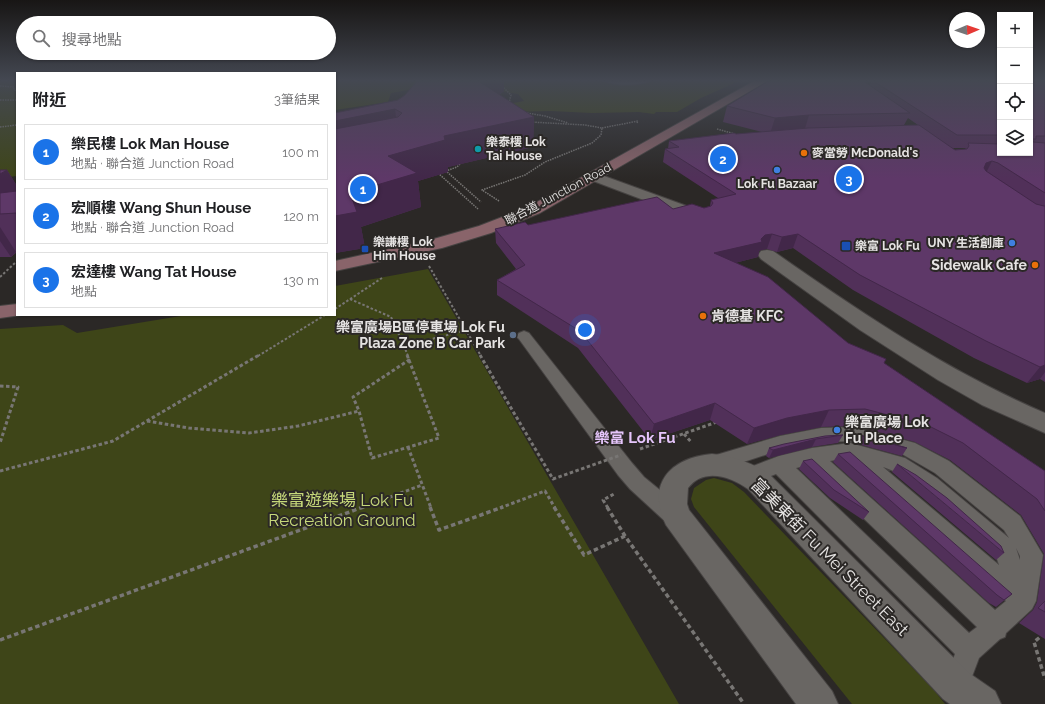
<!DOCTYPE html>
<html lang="zh-TW">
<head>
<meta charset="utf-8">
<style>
	body { margin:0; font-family:Raleway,"Noto Sans TC",sans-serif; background:#f2f2f2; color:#202124 }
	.controls { position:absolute; right:12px; top:12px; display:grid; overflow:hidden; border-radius:0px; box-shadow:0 1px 3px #0004 }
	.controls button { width:36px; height:36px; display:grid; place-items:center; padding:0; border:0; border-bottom:1px solid #e0e0e0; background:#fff; color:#202124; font:20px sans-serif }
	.compass { position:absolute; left:949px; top:12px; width:36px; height:36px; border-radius:50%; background:#fff; box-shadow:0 1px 3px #0004; rotate:88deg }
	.you { position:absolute; left:585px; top:330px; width:14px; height:14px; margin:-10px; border:3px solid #fff; border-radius:50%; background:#1a73e8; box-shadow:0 0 0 6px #1a73e833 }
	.badge { display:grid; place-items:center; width:26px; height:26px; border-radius:50%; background:#1a73e8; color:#fff; font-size:13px; font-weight:700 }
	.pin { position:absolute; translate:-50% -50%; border:2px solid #fff; box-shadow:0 1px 4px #0006 }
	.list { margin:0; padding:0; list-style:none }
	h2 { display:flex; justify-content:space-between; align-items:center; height:52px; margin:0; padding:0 16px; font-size:17px }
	h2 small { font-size:13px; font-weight:400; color:#757577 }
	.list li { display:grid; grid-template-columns:26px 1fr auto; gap:12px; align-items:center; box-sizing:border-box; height:56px; margin:0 8px 8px; padding:0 8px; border:1px solid #e0e0e0; border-radius:0px }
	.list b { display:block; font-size:15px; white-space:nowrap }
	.list p { margin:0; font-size:13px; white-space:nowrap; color:#757577 }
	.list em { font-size:13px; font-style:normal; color:#757577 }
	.icon { flex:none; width:22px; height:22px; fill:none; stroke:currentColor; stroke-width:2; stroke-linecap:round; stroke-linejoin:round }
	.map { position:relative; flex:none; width:1045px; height:704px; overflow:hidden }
	.search { position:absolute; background:#fff; box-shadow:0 1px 3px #0004; left:16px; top:16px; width:320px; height:44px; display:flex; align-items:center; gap:10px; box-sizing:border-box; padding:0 14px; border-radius:22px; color:#757577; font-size:15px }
	.panel { position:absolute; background:#fff; box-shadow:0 1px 3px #0004; left:16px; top:72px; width:320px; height:244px; border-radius:0px }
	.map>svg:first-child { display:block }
	.green { fill:#3e4518 }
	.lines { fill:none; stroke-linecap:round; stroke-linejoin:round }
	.service-casing { stroke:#464342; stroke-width:2 }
	.minor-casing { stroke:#464342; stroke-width:2 }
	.tertiary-casing { stroke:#464342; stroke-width:2 }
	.secondary-casing { stroke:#464342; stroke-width:2 }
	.path-far3 { stroke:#787674; stroke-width:1.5; stroke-dasharray:1.5 1; stroke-linecap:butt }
	.path-far2 { stroke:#787674; stroke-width:2; stroke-dasharray:2.5 2; stroke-linecap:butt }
	.path-far1 { stroke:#787674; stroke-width:3; stroke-dasharray:3.5 2.5; stroke-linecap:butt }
	.path { stroke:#787674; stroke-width:3.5; stroke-dasharray:4.5 3; stroke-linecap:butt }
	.service { fill:#696663; fill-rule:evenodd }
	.minor { fill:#696663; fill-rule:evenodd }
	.tertiary { fill:#696663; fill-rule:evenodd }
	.secondary { fill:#89646a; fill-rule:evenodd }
	.path-bridge { stroke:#787674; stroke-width:3; stroke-dasharray:3.5 2.5; stroke-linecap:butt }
	.wall { fill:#513059; fill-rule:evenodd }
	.shaded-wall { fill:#422749 }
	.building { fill:#5e3868; stroke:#422749 }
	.culture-dot { fill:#0f9aa8; stroke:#2b2826; stroke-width:1.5 }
	.food-dot { fill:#e8710a; stroke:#2b2826; stroke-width:1.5 }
	.shop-dot { fill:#3f7fe0; stroke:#2b2826; stroke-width:1.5 }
	.transit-dot { fill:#1a4fb4; stroke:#2b2826; stroke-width:1.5 }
	.service-dot { fill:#5c6f8a; stroke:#2b2826; stroke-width:1.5 }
	.labels { text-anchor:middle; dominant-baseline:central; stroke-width:4; stroke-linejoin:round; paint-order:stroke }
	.far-poi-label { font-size:12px; font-weight:bold; fill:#e5e3e2; stroke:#2b2826; text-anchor:start }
	.far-street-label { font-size:12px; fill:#e5e3e2; stroke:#2b2826 }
	.poi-label { font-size:14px; font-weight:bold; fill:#e5e3e2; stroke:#2b2826; text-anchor:end }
	.neighbourhood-label { font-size:15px; font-weight:bold; fill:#e5c5fb; stroke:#2b2826 }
	.near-park-label { font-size:17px; fill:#c6d87a; stroke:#2b2826 }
	.near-street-label { font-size:17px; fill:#e5e3e2; stroke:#2b2826 }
</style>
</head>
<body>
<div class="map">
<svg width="1045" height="704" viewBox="0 0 1045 704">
	<rect width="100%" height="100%" fill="#2b2826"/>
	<g class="green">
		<polygon points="0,80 17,80 17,176 0,178"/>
		<polygon points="335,80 741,80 701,98 677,112 656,112 654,114 639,112 592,113 551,111 460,113 524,101 518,94 448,83 391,93 388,102 335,110"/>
		<polygon points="428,269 679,704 0,704 0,329 63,325 77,333 187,315 335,315 335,286"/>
		<polygon points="714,478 732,483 744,492 934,690 945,704 852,704 694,507 691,499 694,488 706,480"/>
	</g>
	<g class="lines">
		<g class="service-casing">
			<g id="service">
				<path d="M603,80H651C642,86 612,86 603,80Z"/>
				<polygon points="524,331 529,333 632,463 644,477 683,509 686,516 683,523 675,525 667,523 630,489 618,475 519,339 516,336 519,333"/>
				<path d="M856,427L915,443L949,461L1020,516L1043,555L1036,601L1032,609L1006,633L1005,637L1000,639L979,658L965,695L956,699L947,695L943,686L955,654L776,474L750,484L743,482L740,476L743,470L779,456L812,448L850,443L905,458L937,478L1009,538L1004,530L935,473L902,454L856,441L821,442L780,450L713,472L706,470L703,464L706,458L780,436L821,428ZM847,458V459L1006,601L995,610L830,461ZM808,465L977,627L969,633L796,468ZM883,467C918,478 966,528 995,553L999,565ZM1016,548L1020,556V560Z"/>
			</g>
		</g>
		<g class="minor-casing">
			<path id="minor" d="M712,454C732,456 750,462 768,473L969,673L995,691L1001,704H950L943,699L748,489C731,477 704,467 688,488L687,504L689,510L832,691L838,704H796L666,525C646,484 670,458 712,454Z"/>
		</g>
		<g class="tertiary-casing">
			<g id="tertiary">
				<polygon points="593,172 706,213 708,216 706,219 700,221 694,219 588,179 586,176 588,173"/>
				<path d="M767,250L773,251C860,312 947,371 1045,413V433L982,405L938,380L860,330L761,259L758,255L761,251Z"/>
			</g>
		</g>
		<g class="secondary-casing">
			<g id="secondary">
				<polygon points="756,80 769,80 540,213 491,233 442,248 335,271 335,261 430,240 479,226 528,207"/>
				<polygon points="17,304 17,315 21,315 0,318 0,306"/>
			</g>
		</g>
		<g class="path-far3">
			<polyline points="499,80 520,80"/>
			<polyline points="0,86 14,87 14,90 17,91"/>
			<polyline points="502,86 511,95 509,103"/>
			<polyline points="0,100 17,100"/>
			<polyline points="527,113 545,116 568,123"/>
			<polyline points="0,127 17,125"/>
			<polyline points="602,128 638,121 637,123"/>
			<polyline points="717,129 735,134"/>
			<polyline points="460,164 457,167 446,171 481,202"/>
			<polyline points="438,173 478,209"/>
			<polyline points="499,201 482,190 525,175 545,162 592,143 601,135 602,128 585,125 531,122"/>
		</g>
		<g class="path-far2">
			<polyline points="429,266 481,356"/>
			<polyline points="0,277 17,261"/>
			<polyline points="350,299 391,317 404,346"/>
			<polyline points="335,309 382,278"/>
			<polyline points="258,356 325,315"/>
			<polyline points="408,356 404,346 467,330"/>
		</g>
		<g class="path-far1">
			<polyline points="407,355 409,360"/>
			<polyline points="480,355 501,391"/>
			<polygon points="409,360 439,438 372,458 359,411 353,397"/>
			<polyline points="0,386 18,387 0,443"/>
			<polyline points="147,421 189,428 249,433 298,426 359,411"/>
			<polyline points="684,434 692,443"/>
			<polyline points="408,447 431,508"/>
			<polyline points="640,449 717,422"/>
			<polyline points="0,471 113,441 259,355"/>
			<polyline points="361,508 422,485"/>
			<polyline points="500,508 545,491 555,508"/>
			<polyline points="608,508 603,500 614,494"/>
		</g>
		<g class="path">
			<polyline points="430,507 439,530 503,507"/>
			<polyline points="554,507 584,555 625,536"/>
			<polyline points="607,507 625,536 744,704"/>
			<polyline points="1045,633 1034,642 1045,679"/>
			<polyline points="0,640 363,507"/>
		</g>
		<use href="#service" class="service"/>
		<use href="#minor" class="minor"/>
		<use href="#tertiary" class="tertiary"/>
		<use href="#secondary" class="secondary"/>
		<polyline class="path-bridge" points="501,391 553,479 621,455"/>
	</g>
	<g class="wall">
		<path d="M770,80H1000V153H1030L1045,80V382L1040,379L1027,383L974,358L853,290L793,248L777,252L767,249L761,250L759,251L758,257L735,263L848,343L884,363L1045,471V639L1019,623L1033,610L1037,602L1044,554L1021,515L950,460L915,442L856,426L821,427L780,435L747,444L710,420L650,440L578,348L497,295V280L516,269L496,243L495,229L673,209L704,208L710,206L711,200L718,198L663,162L665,149H668L669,141L762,132L723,122L727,106ZM871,81L870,85L864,82ZM908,118L918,125H904ZM952,148H966L965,149L955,150Z"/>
		<polygon points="504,91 499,95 534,117 533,147 448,167 448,172 418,181 421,207 361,227 365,248 335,253 335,113"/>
		<polygon points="0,170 7,170 17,186 17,252 11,257 0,257"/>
		<polygon points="843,435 838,443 812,447 769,458 766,456 769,448 825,436"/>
		<polygon points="859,435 907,448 902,456 854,443"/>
		<polygon points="838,454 1012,594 996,607 989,603 833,462"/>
		<polygon points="803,461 869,512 863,520 830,498 799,469"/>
		<polygon points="897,464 1004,553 996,560 892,472"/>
	</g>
	<g class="shaded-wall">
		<polygon points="482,80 504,80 504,91 481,109 480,82"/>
		<polygon points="853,80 871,80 854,84"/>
		<polygon points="395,109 399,139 335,152 335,121"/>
		<polygon points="809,115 804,132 770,134 775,118"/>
		<polygon points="534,117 533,147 448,167 448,172 418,181 421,207 361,227 365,248 335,253 335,216 350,193 388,156 444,136"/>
		<polygon points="992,161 985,175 979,176 986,163"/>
		<polygon points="7,170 17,186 17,212 0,214 0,174"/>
		<polygon points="0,227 16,252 11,257 0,241"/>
		<polygon points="772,234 767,249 761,250 759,251 758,257 711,269 714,253 765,235"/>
		<polygon points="798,234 793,248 777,252 782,237"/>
		<polygon points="1045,365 1045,372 1040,379 1027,383 1040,367"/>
		<polygon points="715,403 710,420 650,440 654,424"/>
		<polygon points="829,410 821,427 780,435 747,444 754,428 787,418"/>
		<polygon points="816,439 812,447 769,458 773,450"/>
	</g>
	<g class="building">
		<polygon points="418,80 482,80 480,82 534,117 444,136 445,140 388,156 417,173 350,193 357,212 335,216 335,129 398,117 402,113 395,109 335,121 335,113 398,100 405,95"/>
		<polygon points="770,80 862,80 910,113 809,115 775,118 727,106"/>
		<polygon points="872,80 1000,80 1000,135 957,135"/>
		<polygon points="1030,80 1045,80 1045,136 1036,136 1036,139 1032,139 1033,142 1045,143 1045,193 998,163 992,161 986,163 984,168 986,171 1036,204 1044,206 1045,206 1045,365 1040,367 986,341 860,275 798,234 782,237 772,234 765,235 761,239 762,242 714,253 768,277 848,343 886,359 884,363 1045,471 1045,511 1037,499 963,443 927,425 865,409 829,410 787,418 754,428 715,403 654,424 580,331 497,280 525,265 495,229 525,222 528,225 657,197 673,209 692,204 704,208 711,206 713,203 711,200 736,194 665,149 679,147 669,141 734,133 736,134 808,128 919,125 955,150 967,149 969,146 968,143 1000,144 1000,153 1030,153"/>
		<polygon points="0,170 7,170 0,174"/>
		<polygon points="17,191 17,213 0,214 0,193"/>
		<polygon points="843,435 816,439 773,450 769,448 784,444 825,436"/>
		<polygon points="859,435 860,435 907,448"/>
		<polygon points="850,452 1012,594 1004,600 997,595 838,454"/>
		<polygon points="812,459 869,512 834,490 803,461"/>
		<polygon points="897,464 916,475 947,498 1001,546 1004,553"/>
		<polygon points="1045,601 1045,612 1038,608"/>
	</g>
	<linearGradient id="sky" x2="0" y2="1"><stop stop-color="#181615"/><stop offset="0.45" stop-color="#444852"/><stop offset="1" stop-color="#444852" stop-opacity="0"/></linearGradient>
	<rect width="1045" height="179" fill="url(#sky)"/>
	<circle class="culture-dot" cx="478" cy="149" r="4"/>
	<g class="food-dot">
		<circle cx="804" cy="153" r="4"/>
		<circle cx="1035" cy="265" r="4"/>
		<circle cx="703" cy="316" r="4"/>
	</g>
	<g class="shop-dot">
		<circle cx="777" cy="170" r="4"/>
		<circle cx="1012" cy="243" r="4"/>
		<circle cx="837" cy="430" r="4"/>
	</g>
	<g class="transit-dot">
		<rect x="841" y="241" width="10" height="10" rx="2"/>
		<rect x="361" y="245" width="8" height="8" rx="2"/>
	</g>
	<circle class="service-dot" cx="513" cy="335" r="4"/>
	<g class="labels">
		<g class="far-poi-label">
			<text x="486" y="142">樂泰樓 Lok<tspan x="486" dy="14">Tai House</tspan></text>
			<text x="812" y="153">麥當勞 McDonald's</text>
			<text x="777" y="184" text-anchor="middle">Lok Fu Bazaar</text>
			<text x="373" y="242">樂謙樓 Lok<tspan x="373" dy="14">Him House</tspan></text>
			<text x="1004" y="243" text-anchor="end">UNY 生活創庫</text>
			<text x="855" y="246">樂富 Lok Fu</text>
		</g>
		<g class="far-street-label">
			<text transform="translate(558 194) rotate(-28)">聯合道 Junction Road</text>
		</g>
		<g class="poi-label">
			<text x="1027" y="265">Sidewalk Cafe</text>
			<text x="711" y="316" text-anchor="start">肯德基 KFC</text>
			<text x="505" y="327">樂富廣場B區停車場 Lok Fu<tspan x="505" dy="16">Plaza Zone B Car Park</tspan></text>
			<text x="845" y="422" text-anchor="start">樂富廣場 Lok<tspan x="845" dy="16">Fu Place</tspan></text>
		</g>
		<g class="neighbourhood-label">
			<text x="635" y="438">樂富 Lok Fu</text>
		</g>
		<g class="near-park-label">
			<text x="342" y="500">樂富遊樂場 Lok Fu<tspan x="342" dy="20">Recreation Ground</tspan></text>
		</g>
		<g class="near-street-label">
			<text transform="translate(830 557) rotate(45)">富美東街 Fu Mei Street East</text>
		</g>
	</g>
</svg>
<div class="controls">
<button>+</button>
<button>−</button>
<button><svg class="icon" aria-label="locate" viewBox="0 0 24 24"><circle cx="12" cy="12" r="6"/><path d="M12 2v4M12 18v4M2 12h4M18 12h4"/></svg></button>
<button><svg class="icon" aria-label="layers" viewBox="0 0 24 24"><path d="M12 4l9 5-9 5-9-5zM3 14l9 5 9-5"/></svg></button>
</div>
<svg class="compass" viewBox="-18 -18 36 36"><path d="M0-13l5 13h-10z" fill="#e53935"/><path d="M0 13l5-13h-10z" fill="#757577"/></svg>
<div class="you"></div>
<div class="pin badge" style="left:363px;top:189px">1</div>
<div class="pin badge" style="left:723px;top:159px">2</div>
<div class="pin badge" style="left:849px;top:179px">3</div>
<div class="search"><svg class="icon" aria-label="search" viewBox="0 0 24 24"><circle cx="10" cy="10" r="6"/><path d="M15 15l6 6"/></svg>搜尋地點</div>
<section class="panel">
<h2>附近<small>3筆結果</small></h2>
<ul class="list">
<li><span class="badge">1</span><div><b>樂民樓 Lok Man House</b><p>地點 · 聯合道 Junction Road</p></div><em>100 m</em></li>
<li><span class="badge">2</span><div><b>宏順樓 Wang Shun House</b><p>地點 · 聯合道 Junction Road</p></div><em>120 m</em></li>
<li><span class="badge">3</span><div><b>宏達樓 Wang Tat House</b><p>地點</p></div><em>130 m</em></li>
</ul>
</section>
</div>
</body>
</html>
